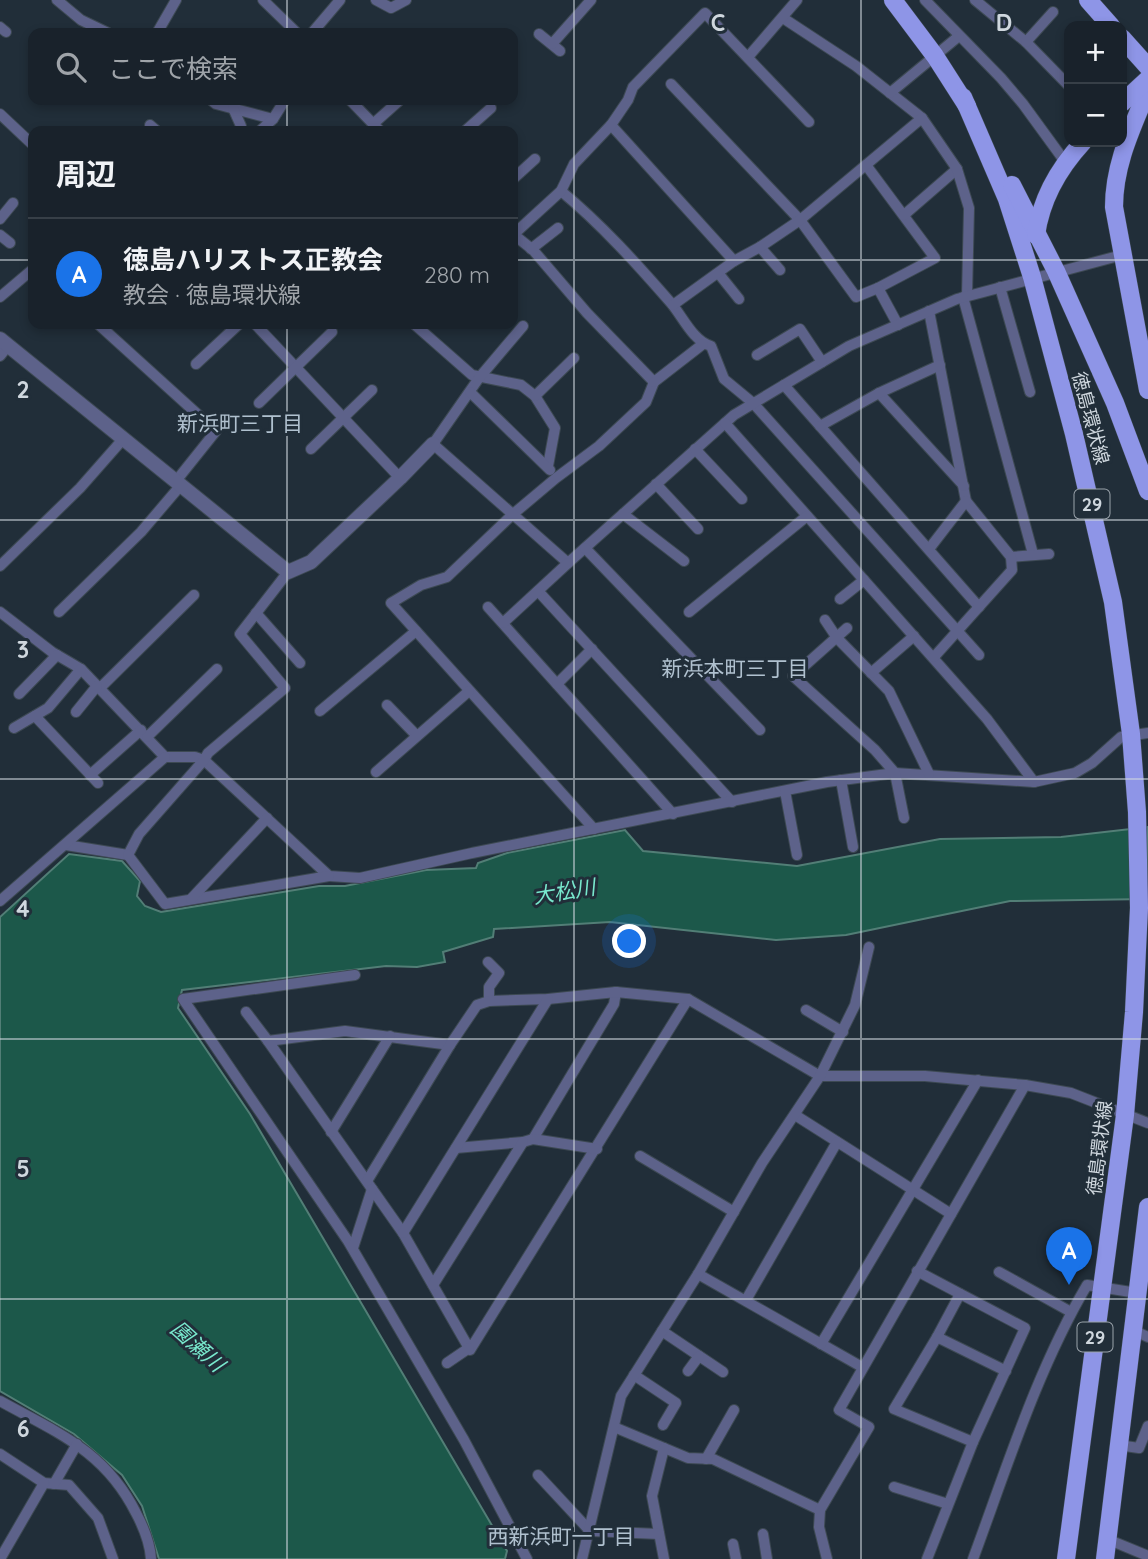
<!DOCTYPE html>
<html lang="ja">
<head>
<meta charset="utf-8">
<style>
	body { margin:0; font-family:Quicksand,"Noto Sans JP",sans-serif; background:#262f37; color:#f1f3f6 }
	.controls { position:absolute; right:21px; top:21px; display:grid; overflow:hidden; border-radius:14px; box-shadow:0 4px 10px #0003 }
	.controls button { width:63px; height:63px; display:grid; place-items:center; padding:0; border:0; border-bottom:2px solid #373f47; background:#19222b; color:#f1f3f6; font:35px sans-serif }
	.you { position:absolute; left:630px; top:942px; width:24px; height:24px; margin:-18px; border:5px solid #fff; border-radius:50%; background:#1a73e8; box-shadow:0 0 0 10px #1a73e833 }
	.badge { display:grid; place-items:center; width:46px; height:46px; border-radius:50%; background:#1a73e8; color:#fff; font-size:23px; font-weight:700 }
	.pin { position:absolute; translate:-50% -58px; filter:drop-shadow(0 2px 4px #0008) }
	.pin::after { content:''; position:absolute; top:37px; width:24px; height:21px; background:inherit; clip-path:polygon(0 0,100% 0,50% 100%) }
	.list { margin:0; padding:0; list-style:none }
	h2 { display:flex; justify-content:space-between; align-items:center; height:91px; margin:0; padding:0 28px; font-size:30px }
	h2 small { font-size:23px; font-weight:400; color:#9fa4a9 }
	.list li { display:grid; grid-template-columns:46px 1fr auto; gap:21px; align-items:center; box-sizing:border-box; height:112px; padding:0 28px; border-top:2px solid #373f47 }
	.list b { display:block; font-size:26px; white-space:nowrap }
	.list p { margin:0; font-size:23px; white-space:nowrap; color:#9fa4a9 }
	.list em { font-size:23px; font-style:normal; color:#9fa4a9 }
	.icon { flex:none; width:38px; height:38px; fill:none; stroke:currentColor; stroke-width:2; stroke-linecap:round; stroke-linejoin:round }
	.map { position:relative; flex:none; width:1148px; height:1559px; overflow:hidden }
	.search { position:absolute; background:#19222b; box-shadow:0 4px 10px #0003; left:28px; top:28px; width:490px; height:77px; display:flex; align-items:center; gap:18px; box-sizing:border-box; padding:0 24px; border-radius:14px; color:#9fa4a9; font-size:26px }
	.panel { position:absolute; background:#19222b; box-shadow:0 4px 10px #0003; left:28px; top:126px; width:490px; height:203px; border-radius:14px }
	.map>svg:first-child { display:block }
	.water { fill:#1c584a; stroke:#527e76; stroke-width:2 }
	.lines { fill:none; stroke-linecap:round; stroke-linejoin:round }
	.minor-casing { stroke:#3d4953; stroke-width:12 }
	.tertiary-casing { stroke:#3d4953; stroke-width:16 }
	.primary-casing { stroke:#3d4953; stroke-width:19 }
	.minor { stroke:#5d628a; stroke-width:10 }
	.tertiary { stroke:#5d628a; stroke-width:14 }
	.primary { stroke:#8e95e7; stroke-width:18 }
	.grid { fill:none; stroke:#cfd7de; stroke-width:2; stroke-opacity:0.55 }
	.labels { text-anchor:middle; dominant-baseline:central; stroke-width:6; stroke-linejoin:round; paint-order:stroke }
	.shield { fill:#212e39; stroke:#9ba4ac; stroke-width:2 }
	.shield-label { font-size:18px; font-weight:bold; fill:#cfd7de }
	.street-label { font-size:19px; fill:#cfd7de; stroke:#212e39 }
	.neighbourhood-label { font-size:21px; fill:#b0c1cf; stroke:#212e39 }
	.water-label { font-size:21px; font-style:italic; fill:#78e8cd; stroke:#212e39 }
	.grid-label { font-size:23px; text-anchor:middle; font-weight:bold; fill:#cfd7de; stroke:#212e39; stroke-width:6; stroke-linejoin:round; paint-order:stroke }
</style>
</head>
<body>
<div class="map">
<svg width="1148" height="1559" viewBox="0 0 1148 1559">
	<rect width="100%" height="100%" fill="#212e39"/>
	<polygon class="water" points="1148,827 1148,899 1010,901 846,935 776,940 610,922 494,929 493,937 443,952 445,962 417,967 386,966 182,990 178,1008 250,1114 507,1551 505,1559 159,1559 142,1506 122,1475 74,1434 0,1391 0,917 69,854 122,861 140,881 137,896 145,906 161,912 319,886 345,886 426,870 476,868 478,863 507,853 625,830 643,851 797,866 940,839 1061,837"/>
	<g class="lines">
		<g class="minor-casing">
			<g id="minor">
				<polyline points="57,0 81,20 108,33"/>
				<polyline points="263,0 297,33"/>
				<polyline points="376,0 391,8 406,0"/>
				<polyline points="925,0 1001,78 1023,104 1066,163"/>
				<polyline points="975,0 1026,42 1069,86"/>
				<polyline points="783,18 856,66 922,118"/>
				<polyline points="0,27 6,32"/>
				<polyline points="157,33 176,0"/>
				<polyline points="312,33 340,0"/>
				<polyline points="539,34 560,51"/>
				<polyline points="1026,42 1053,12"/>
				<polyline points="552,44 591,0"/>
				<polyline points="748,57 797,0"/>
				<polyline points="671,84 800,220 856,297 878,288 935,258 866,165"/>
				<polyline points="890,93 959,36"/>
				<polyline points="211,100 216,104 273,119"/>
				<polyline points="350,100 380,131"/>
				<polyline points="233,108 241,126"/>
				<polyline points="0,114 33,145"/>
				<polyline points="373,124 400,100"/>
				<polyline points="150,125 157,131"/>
				<polyline points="611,125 734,261"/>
				<polyline points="260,131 273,119 285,100"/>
				<polyline points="465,131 491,108"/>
				<polyline points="513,179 535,159"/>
				<path d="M561,191C601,224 637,264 671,303C683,317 693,341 711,346L724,379L753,403L979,655"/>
				<polyline points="904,215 957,169"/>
				<polyline points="0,219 13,203"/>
				<polyline points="513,234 533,250 587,313 654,382 646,402 599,446 556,478 512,515 447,577 421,585 391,603 594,829"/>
				<polyline points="514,234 561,191 574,164 611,125 628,100 633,87 705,13 809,122"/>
				<polyline points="0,235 10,243"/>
				<polyline points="760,247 780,270"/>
				<polyline points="531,249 558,228"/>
				<polyline points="719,274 739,299"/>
				<polyline points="1000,287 1030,392"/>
				<polyline points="878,288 898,325"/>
				<polyline points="0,297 33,269"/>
				<polyline points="963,297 1033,554"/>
				<polyline points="673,305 734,261 760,247 800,220 922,118 957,169 969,208 967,296"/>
				<polyline points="929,311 966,501 1011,557 1049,554"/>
				<polyline points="98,324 216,431 176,481"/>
				<polyline points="255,324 400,478"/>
				<polyline points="414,324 472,375 521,385 535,396 555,428 548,466"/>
				<polyline points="523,326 479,378 433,444 568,563 734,415 849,346 957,299 1122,255"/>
				<polyline points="757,355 800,329 822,362"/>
				<polyline points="0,356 8,346"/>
				<polyline points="196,364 239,324"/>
				<polyline points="654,382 703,344"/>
				<polyline points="784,385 979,607"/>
				<polyline points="470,392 550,470"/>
				<polyline points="879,393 964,486"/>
				<polyline points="535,396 574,358"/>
				<polyline points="259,403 332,332"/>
				<polyline points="725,423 987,719 1034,782"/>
				<polyline points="820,426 879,393 940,365"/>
				<polyline points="311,449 372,390"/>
				<polyline points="695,449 742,499"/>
				<polyline points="656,484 698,529"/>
				<polyline points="623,514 684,561"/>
				<polyline points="585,548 760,730"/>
				<polyline points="929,549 966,501"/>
				<polyline points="0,566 80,488 124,438"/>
				<polyline points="538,591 732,802"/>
				<polyline points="840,599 864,580"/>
				<polyline points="488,607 673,814"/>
				<polyline points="0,612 52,652 81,669 165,757 195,757 204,760 329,876 360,878 472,853 827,782 895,773 1034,782 1075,773 1092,763 1121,737 1148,733"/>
				<polyline points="59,612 141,532 181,485"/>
				<polyline points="689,612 807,516"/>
				<polyline points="256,613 300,663"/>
				<polyline points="825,620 837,638 889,691 929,774"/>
				<polyline points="503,623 568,563"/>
				<polyline points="847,628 793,676 875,750 895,773 904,818"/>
				<polyline points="934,657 1012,570 1011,557"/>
				<polyline points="871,673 914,636"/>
				<polyline points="557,684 592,649"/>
				<polyline points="100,688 194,595"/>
				<polyline points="19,694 57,655"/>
				<polyline points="387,705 417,736"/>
				<polyline points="320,711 416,631"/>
				<polyline points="76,712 97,686"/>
				<polyline points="35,716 98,783"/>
				<polyline points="14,728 48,708 81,669"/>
				<polyline points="147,737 217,669"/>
				<polyline points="376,772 469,691"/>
				<polyline points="90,775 141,730"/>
				<polyline points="841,780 853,847"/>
				<polyline points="785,791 797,855"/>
				<polyline points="66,845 128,855 139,834 204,760 208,753 285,688 240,634 288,572"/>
				<polyline points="128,855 165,904 329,876"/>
				<polyline points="191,899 267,818"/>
				<polyline points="0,901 165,757"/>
				<polyline points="488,962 499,973 489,987 489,1001"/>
				<polyline points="355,975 183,999 348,1241 464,1440 527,1559"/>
				<polyline points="806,1010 843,1032"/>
				<polyline points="246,1012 268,1041"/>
				<polyline points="450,1045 345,1031 268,1041 403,1233 470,1350 688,999"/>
				<polyline points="795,1115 951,1214"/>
				<polyline points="331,1132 390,1036"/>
				<polyline points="533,1139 614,1004 616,992"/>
				<polyline points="456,1148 523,1142 533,1139 597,1149"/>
				<polyline points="640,1156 734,1212"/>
				<polyline points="367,1181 450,1045 477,1005 489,1001 548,999 616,992 688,999 820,1076 925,1076 1025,1085 1071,1093 1148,1123"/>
				<polyline points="403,1233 548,999"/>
				<polyline points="353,1248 372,1189"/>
				<polyline points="917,1271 1025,1328 973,1442 927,1559"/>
				<polyline points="999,1272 1071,1312"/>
				<polyline points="698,1274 862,1367"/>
				<polyline points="433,1285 523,1142"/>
				<polyline points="746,1300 837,1142"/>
				<polyline points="1132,1330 1148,1337"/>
				<polyline points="662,1331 723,1372"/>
				<polyline points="937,1337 960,1294"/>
				<polyline points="821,1344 978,1080"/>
				<polyline points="447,1363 469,1348"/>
				<polyline points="688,1371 699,1356"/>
				<polyline points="634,1375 676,1403 663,1425"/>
				<path d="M0,1401C58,1433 105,1451 136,1513C144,1528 150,1542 151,1559"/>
				<polyline points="614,1427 688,1458 713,1459 820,1510"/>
				<polyline points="973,1442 894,1409 937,1337 1006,1371"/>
				<polyline points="1118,1445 1139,1448 1148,1426"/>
				<polyline points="664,1448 652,1496 664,1559"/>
				<polyline points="0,1454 44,1483 69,1485 98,1518 113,1559"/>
				<polyline points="706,1459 734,1410"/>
				<polyline points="538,1475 590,1531 659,1534"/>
				<polyline points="54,1484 77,1444"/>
				<polyline points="894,1487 948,1504"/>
				<polyline points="763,1534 767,1559"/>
				<polyline points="1107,1539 1148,1556"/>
				<polyline points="733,1544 736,1559"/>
				<polyline points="0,1559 44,1483"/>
				<polyline points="582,1559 621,1396 698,1274 762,1163 820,1076 855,1005 869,947"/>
				<polyline points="827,1559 819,1527 820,1510 869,1427 839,1410 1025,1085"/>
				<path d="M973,1559C1007,1467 1037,1370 1087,1285L1137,1293"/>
			</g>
		</g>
		<g class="tertiary-casing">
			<polyline id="tertiary" points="0,339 288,572 311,562 400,478 433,444"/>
		</g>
		<g class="primary-casing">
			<g id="primary">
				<polyline points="893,0 935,56 967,106"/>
				<polyline points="1088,0 1111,26"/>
				<polyline points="1122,38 1148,67"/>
				<path d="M1148,89C1132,128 1114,164 1114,207L1148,390"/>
				<polyline points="963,97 1007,199 1032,277 1074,434 1113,602 1131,734 1137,812 1139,908 1134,1012 1125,1115 1066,1559"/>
				<polyline points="1122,103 1148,79"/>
				<polyline points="1012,185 1056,271 1115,403 1148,491"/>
				<path d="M1036,235C1041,200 1059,168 1083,142"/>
				<polyline points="1105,1559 1148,1207"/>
			</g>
		</g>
		<use href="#minor" class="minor"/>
		<use href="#tertiary" class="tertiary"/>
		<use href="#primary" class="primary"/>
	</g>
	<path class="grid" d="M287,0V33M574,0V1559M861,0V1559M287,100V131M0,260H33M513,260H1148M287,324V1559M0,520H1148M0,779H1148M0,1039H1148M0,1299H1148"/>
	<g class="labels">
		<g class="shield">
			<rect x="1074.5" y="489.5" width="35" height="29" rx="5"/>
			<rect x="1077.5" y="1322.5" width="35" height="29" rx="5"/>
		</g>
		<g class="shield-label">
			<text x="1092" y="504">29</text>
			<text x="1095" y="1337">29</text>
		</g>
		<g class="street-label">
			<text transform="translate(1091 418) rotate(75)">徳島環状線</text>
			<text transform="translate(1099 1148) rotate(-83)">徳島環状線</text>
		</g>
		<g class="neighbourhood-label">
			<text x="240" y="423">新浜町三丁目</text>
			<text x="735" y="668">新浜本町三丁目</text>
			<text x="561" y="1536">西新浜町一丁目</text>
		</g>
		<g class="water-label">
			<text transform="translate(564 891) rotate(-9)">大松川</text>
			<text transform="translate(198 1346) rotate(42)">園瀬川</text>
		</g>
	</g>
	<g class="grid-label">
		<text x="718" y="31">C</text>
		<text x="1004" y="31">D</text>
		<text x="23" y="398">2</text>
		<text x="23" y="658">3</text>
		<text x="23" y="917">4</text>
		<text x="23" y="1177">5</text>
		<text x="23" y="1437">6</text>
	</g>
</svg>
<div class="controls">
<button>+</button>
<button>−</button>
</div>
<div class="you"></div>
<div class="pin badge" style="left:1069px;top:1285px">A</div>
<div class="search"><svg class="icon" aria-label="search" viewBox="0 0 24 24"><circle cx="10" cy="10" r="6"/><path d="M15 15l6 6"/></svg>ここで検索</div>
<section class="panel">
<h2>周辺<small></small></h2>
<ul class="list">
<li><span class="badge">A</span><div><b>徳島ハリストス正教会</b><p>教会 · 徳島環状線</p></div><em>280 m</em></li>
</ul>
</section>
</div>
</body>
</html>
